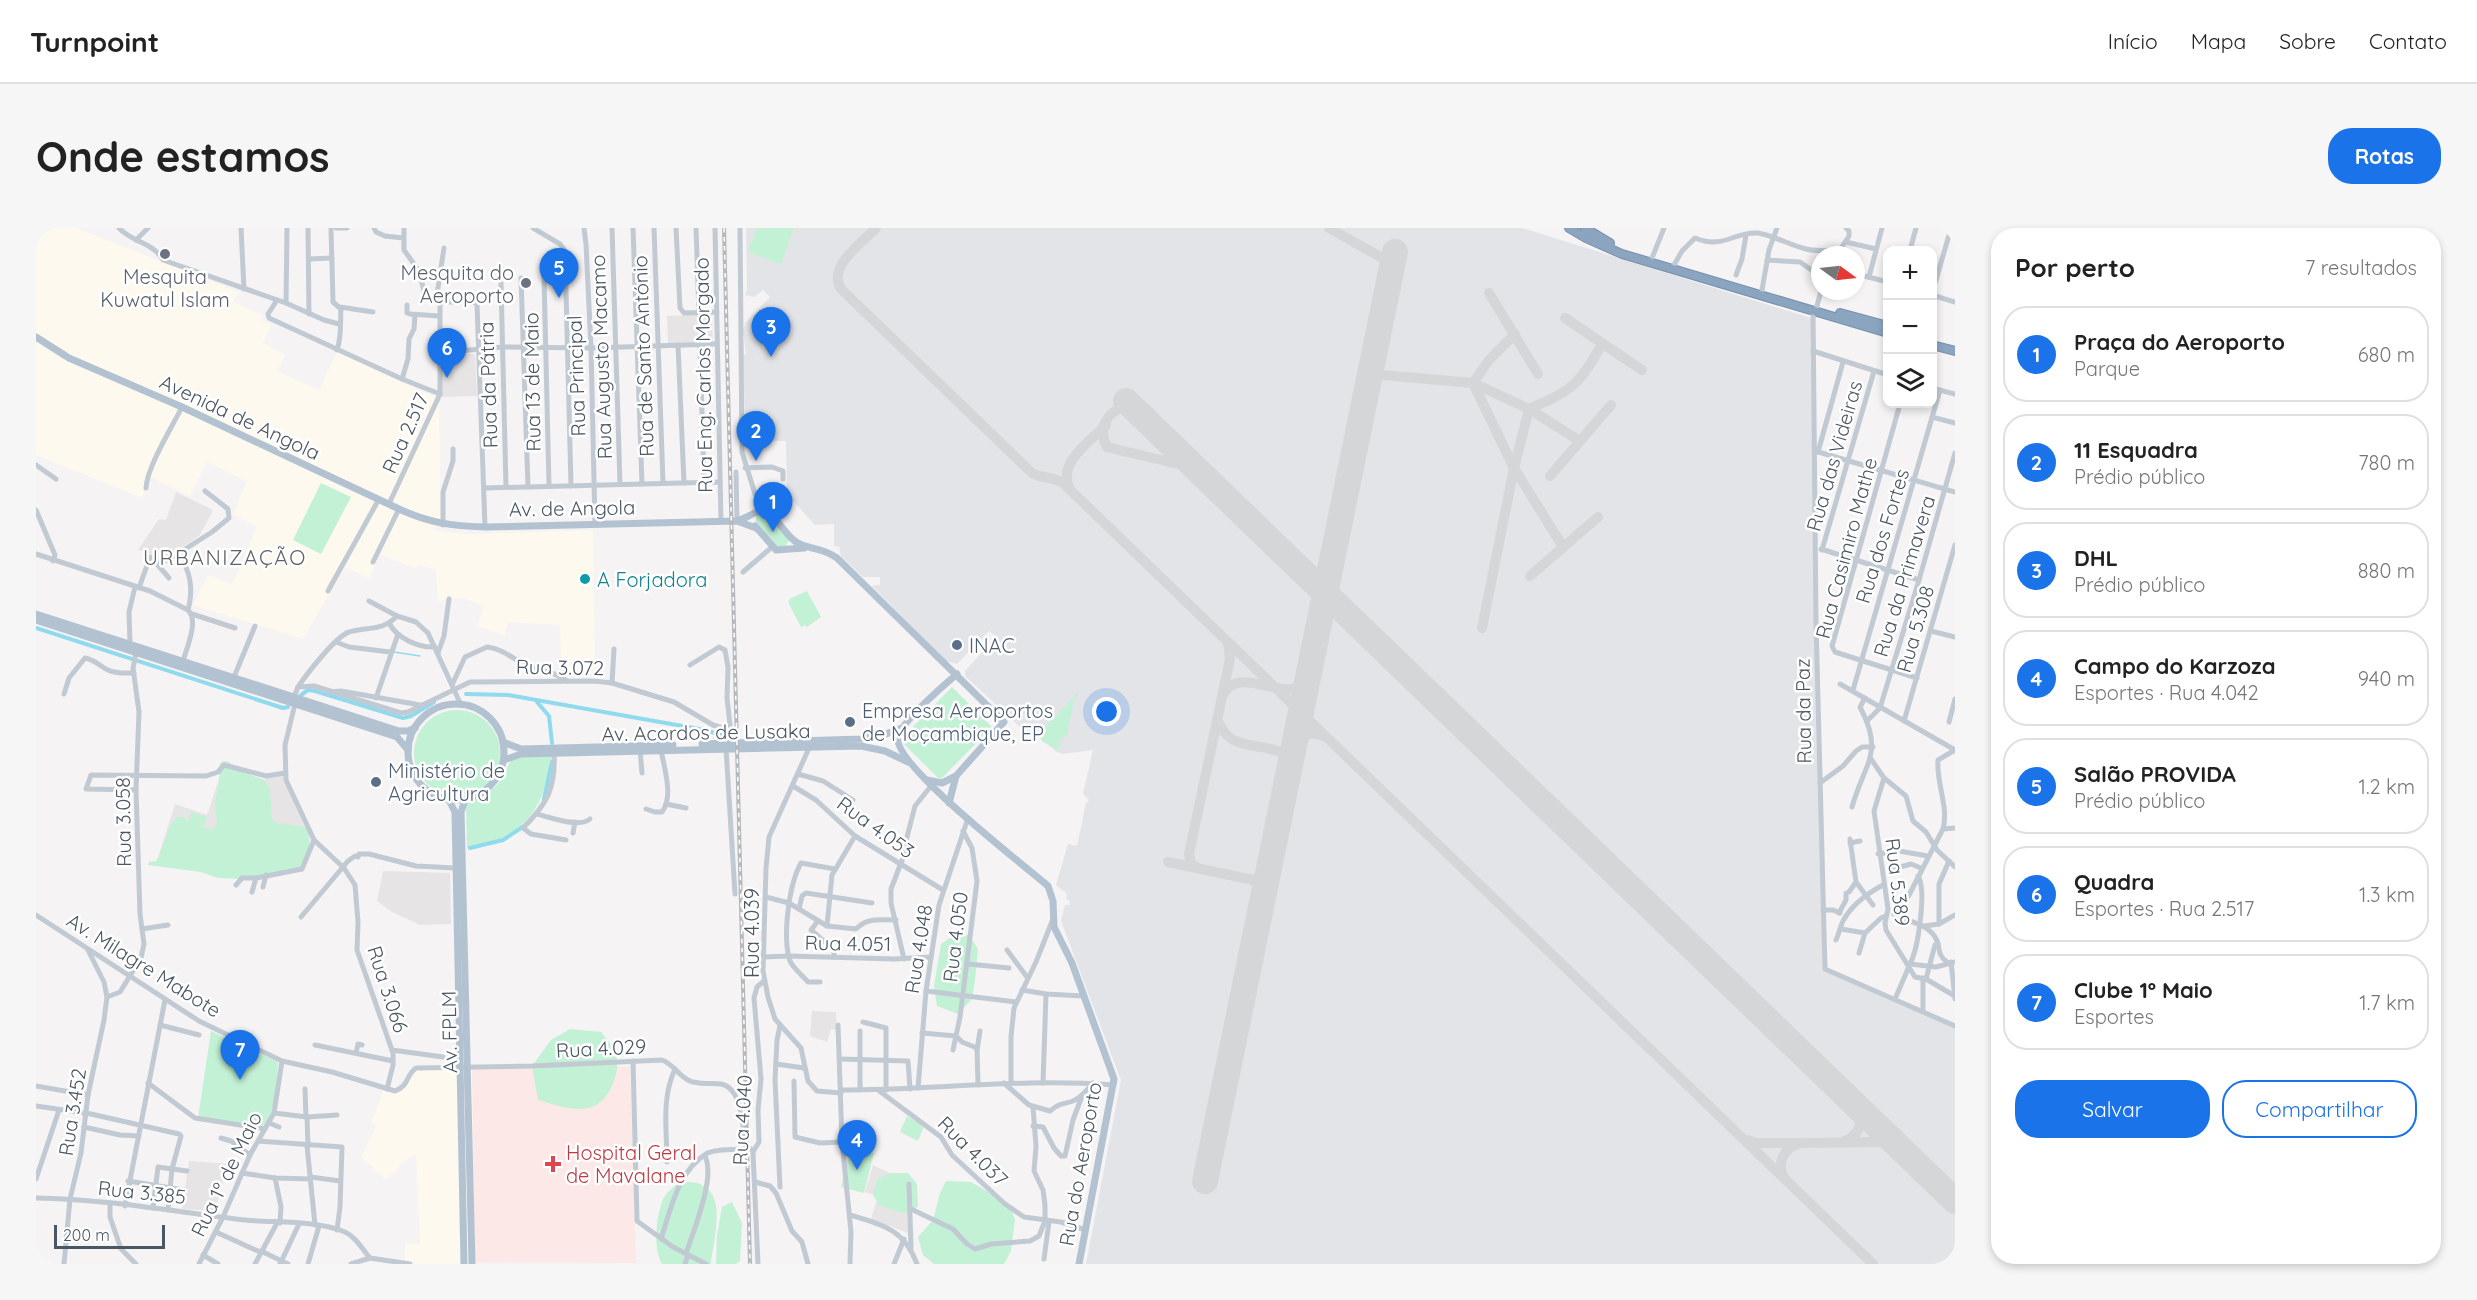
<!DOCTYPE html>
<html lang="pt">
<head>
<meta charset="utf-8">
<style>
	body { margin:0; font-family:Quicksand,sans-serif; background:#f6f6f6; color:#222 }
	.controls { position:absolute; right:18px; top:18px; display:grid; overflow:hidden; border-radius:12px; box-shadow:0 3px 9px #0003 }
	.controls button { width:54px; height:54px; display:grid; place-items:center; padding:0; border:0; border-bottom:2px solid #e0e0e0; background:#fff; color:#222; font:30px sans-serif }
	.compass { position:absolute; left:1775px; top:18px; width:54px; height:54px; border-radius:50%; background:#fff; box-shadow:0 3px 9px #0003; rotate:105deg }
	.scale { position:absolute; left:18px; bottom:15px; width:111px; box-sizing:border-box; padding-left:6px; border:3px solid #4a5661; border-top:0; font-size:16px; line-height:21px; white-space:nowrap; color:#4a5661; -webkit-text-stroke:4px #fff; paint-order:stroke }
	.you { position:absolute; left:1071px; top:484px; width:21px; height:21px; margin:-15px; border:4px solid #fff; border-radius:50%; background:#1a73e8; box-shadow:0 0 0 9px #1a73e833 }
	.badge { display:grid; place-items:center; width:39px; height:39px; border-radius:50%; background:#1a73e8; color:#fff; font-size:20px; font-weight:700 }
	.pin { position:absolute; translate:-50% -50px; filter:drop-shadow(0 2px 3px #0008) }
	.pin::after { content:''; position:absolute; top:32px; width:21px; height:18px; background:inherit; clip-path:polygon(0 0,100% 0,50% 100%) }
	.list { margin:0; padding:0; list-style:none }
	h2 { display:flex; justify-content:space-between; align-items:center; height:78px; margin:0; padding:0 24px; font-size:26px }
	h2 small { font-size:20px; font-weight:400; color:#767676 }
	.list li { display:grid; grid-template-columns:39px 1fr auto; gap:18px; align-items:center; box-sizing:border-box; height:96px; margin:0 12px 12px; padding:0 12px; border:2px solid #e0e0e0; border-radius:24px }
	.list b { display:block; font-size:22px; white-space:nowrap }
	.list p { margin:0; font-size:20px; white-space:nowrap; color:#767676 }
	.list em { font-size:20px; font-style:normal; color:#767676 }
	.actions { display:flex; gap:12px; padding:18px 24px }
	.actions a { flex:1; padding:14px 0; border:2px solid #1a73e8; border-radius:24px; text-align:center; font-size:21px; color:#1a73e8 }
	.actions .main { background:#1a73e8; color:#fff }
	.icon { flex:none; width:33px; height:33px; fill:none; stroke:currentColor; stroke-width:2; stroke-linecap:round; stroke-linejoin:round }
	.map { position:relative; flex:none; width:1919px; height:1036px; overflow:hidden; border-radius:24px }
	header { display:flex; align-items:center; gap:36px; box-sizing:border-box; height:84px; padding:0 30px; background:#fff; border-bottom:2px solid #e0e0e0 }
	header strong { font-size:28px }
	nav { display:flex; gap:33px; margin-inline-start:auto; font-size:21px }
	.intro { display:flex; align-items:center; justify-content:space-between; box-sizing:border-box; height:144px; padding:0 36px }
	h1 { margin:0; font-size:42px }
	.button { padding:15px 27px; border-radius:24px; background:#1a73e8; color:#fff; font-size:21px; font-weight:700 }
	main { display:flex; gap:36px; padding:0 36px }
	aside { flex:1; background:#fff; border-radius:24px; box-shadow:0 3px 9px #0003 }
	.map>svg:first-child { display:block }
	.commercial { fill:#fdf9ef }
	.education { fill:#e6e4e5 }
	.medical { fill:#fce8e6 }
	.airport { fill:#e2e4e7 }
	.green { fill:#c3f1d5 }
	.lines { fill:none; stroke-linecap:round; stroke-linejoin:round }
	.stream { stroke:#90daee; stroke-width:1.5 }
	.canal { stroke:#90daee; stroke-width:4 }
	.taxiway { stroke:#d5d6d8; stroke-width:10 }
	.runway { stroke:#d5d6d8; stroke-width:26 }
	.highway-casing { stroke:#7690ad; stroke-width:10 }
	.minor { stroke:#c1cad2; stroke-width:5 }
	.major { stroke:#b3c2d1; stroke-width:7 }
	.highway { stroke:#8ba5c1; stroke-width:8 }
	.rail-casing { stroke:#b5b8bd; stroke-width:4 }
	.rail { stroke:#fff; stroke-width:1.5; stroke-dasharray:4.5; stroke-linecap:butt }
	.worship-dot { fill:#6b7280; stroke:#fff; stroke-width:2 }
	.culture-dot { fill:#0f9aa8; stroke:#fff; stroke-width:2 }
	.service-dot { fill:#5c6f8a; stroke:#fff; stroke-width:2 }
	.health-dot { fill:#e0444e; stroke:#fff; stroke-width:2 }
	.labels { text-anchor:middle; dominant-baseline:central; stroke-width:5; stroke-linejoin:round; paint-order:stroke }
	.worship-label { font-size:20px; fill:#5b616d; stroke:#fff; text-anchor:end }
	.street-label { font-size:20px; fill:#4a5661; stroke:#fff }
	.culture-label { font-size:20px; fill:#0d838f; stroke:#fff; text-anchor:start }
	.service-label { font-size:20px; fill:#4e5e75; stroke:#fff; text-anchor:start }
	.health-label { font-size:20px; fill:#be3a42; stroke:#fff; text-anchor:start }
	.neighbourhood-label { font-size:21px; letter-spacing:1.5px; fill:#5f6368; stroke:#fff }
</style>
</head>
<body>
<header>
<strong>Turnpoint</strong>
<nav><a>Início</a><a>Mapa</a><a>Sobre</a><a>Contato</a></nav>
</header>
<div class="intro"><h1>Onde estamos</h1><a class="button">Rotas</a></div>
<main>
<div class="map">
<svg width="1919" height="1036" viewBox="0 0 1919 1036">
	<rect width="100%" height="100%" fill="#f5f3f3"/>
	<g class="commercial">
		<polygon points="0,0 40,0 203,64 197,74 227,87 225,92 235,97 227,115 249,127 241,143 283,162 301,124 403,171 405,292 397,302 430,306 557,302 559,443 533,442 532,435 525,434 524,397 472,394 469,408 442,398 447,378 428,370 402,373 400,342 384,337 378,340 344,326 333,351 309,339 267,411 157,377 172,347 196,356 221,299 197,286 211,254 171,234 154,268 114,249 106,270 0,227"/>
		<polygon points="436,838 439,1036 374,1036 369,1034 369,1015 384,1016 380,927 376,927 351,951 348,950 325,929 338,903 340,897 335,895 348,860 366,860 376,842"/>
	</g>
	<g class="education">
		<polygon points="676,86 677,115 632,116 631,88"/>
		<polygon points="408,126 439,126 441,168 406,169 405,134"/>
		<polygon points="140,264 177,282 164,307 130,331 102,322 123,291 130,292"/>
		<polygon points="187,539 229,552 231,550 246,547 274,612 264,640 120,636 139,576 171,587"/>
		<polygon points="347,643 414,645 415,696 384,697 356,684 341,673"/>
		<polygon points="776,783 800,784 801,802 795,801 791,814 774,808"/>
		<polygon points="153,933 192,936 179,983 146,981"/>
		<polygon points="837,937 871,953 872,1005 835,991 842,968 829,964"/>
	</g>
	<polygon class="medical" points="436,838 594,839 600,1035 439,1034"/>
	<polygon class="airport" points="710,0 1486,0 1778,91 1779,299 1790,743 1919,799 1919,1036 1050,1036 1085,852 1025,693 1029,677 1033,677 1034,673 1030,671 1031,666 1020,657 1032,616 1041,618 1050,575 1053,572 1047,566 1057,522 1027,526 1021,524 1004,510 985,500 929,448 929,443 960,409 953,403 921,436 910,433 836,358 844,357 844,349 827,349 805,328 803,318 798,318 798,296 779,297 751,266 750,213 710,213 709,204 713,203 713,198 709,196 707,127 710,126 707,102 710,94 734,69 727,62 718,69 709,67 711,61"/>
	<g class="green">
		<polygon points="721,0 758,0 745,36 712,24"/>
		<polygon points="285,255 315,269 285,326 257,312"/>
		<polygon points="723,284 731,286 753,312 749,320 742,320 720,295 720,287"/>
		<polygon points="771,363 785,389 771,399 769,397 765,399 752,374 755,370"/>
		<polygon points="916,459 956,499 906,550 903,551 866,514 866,510"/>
		<polygon points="1042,464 1042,468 1038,471 1031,507 1022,513 1024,516 1023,523 1006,513 1004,505"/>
		<circle cx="421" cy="525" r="43"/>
		<path d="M516,528C509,566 501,594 463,611C453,615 441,617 431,620L430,576C445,571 458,563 466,550C472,542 471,535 479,529Z"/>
		<path d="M188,533L193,534L199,541L228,552L234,561L236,591L241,595L271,599C276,612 273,626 267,639L203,651L182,650L165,644L112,637L113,634L120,633L122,630L134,598L141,589H147L152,594L155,584L171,589L168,598L158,596L177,602L181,596L179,574L183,552L184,535Z"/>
		<polygon points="933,707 942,721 939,752 936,771 922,786 901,778 898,758 905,716 917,708"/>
		<path d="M534,801L565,804C571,812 580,821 581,832C583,849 571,877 552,880C536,884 517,876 502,872L496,838L515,812Z"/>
		<path d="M175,803L242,834C240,854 242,885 225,900L162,890Z"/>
		<polygon points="871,888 888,898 882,913 864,904"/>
		<polygon points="815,919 838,925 828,965 805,959"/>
		<polygon points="856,945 872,945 881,956 882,978 875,985 863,984 843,977 837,967 841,951"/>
		<path d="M645,953C651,954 659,954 664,956C692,967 677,1013 675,1036H626C617,1020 620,991 626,974C629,965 637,959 645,953Z"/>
		<polygon points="910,953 935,954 972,975 979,991 975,1023 968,1036 898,1036 887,1027 882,1009 897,992 904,965"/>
		<polygon points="696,974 706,995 704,1033 700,1036 680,1036 681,1007 686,979"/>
	</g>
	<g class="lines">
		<g class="stream">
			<polyline points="358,424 384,428"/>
			<polyline points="265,467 272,462 279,463 367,490 375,488 399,474"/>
			<polyline points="79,555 82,555 83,550"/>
		</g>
		<g class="canal">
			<polyline points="0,400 247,480 252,479"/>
			<polyline points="430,466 472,467 669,502 695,510"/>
			<polyline points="265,467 272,462 279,463 367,490 375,488 398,474"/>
			<polyline points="501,474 513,488 516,515"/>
			<polyline points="508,571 516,534"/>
			<polyline points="434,620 467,612 488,598"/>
		</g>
		<g class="taxiway">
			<path d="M840,0C826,15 791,38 805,61L996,245C1006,251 1017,248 1027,255L1837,1036"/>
			<polyline points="1293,0 1357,36"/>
			<polyline points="1453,65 1502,146"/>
			<polyline points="1529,90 1606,142"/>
			<polyline points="1479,106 1453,132 1437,155 1478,240 1527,319"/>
			<polyline points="1335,146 1437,155 1493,181 1544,213"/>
			<path d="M1122,204C1119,158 1050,179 1071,219L1150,238L1164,245"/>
			<polyline points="1514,248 1575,177"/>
			<path d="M1034,261C1020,235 1054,214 1070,197"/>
			<polyline points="1494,348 1562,289"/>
			<path d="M1446,400L1478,240L1493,181C1536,162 1543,158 1566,116"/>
			<path d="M1188,465C1208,434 1257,484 1272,447"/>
			<polyline points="1268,467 1268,479 1272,489"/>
			<path d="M1181,491C1194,526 1222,512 1248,526L1253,535L1251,549"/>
			<polyline points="1252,517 1275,505 1288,508"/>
			<polyline points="1132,634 1217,652"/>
			<polyline points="1161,640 1155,635 1153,626 1194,431 1192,414"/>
			<polyline points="1226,668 1224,658 1217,652 1226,649 1233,639"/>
			<polyline points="1711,912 1720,915 1761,915"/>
			<path d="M1809,913C1827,906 1827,888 1817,875"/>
			<path d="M1748,950C1740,934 1748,920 1764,915L1847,914L1862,917"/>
		</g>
		<g class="runway">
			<polyline points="1090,173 1919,973"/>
			<polyline points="1169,953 1359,24"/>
		</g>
		<g class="highway-casing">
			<g id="highway">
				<polyline points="1533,0 1550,10 1586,26 1852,105"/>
				<polyline points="1549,0 1574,15"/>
				<polyline points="1804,85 1852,98"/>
				<polyline points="1896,117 1919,123"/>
			</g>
		</g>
		<g class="minor">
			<path d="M83,0C97,15 117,14 127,32L250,75L288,92L303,96"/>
			<polyline points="205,0 208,61"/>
			<polyline points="272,0 273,86"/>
			<path d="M295,0L297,74L305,81C304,95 306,108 301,122"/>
			<polyline points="300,0 311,0"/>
			<polyline points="338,0 340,4 349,8 367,10"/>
			<polyline points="368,0 368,22 383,43 389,67 404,74 437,74 441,76 449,299"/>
			<polyline points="497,0 524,16 529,23 535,258"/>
			<polyline points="548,0 550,16 555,120 559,296"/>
			<polyline points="576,0 584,256"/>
			<polyline points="597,0 606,256"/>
			<polyline points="618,0 627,255"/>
			<polyline points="640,0 644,80 648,85 681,84"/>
			<polyline points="660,0 663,85"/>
			<polyline points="679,0 685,294"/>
			<polyline points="704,0 706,224 719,266 729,282"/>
			<polyline points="100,12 112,0"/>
			<polyline points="1810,14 1840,21"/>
			<polyline points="1874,22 1880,0"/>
			<polyline points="1802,25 1813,8 1813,3 1810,0"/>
			<polyline points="1616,30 1628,0"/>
			<polyline points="273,31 296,30"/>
			<polyline points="1731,32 1764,34 1784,48"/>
			<path d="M1638,37L1646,23L1659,10C1688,22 1698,3 1722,5C1739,8 1754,17 1770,21C1781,24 1792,21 1802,25L1801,27"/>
			<polyline points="384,44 404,45"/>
			<polyline points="1820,46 1852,54"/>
			<polyline points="1700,47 1706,31 1710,7"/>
			<polyline points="508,48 513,258"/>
			<polyline points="1833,49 1846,0"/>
			<polyline points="485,50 492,259"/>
			<polyline points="465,55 470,259"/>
			<polyline points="1726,62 1733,22 1741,0"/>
			<polyline points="1896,66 1915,0"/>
			<polyline points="1896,67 1919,74"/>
			<polyline points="241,72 232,86 233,90 366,151 404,166"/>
			<polyline points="400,73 408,20"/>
			<polyline points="250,75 251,0"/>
			<polyline points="371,77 371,85 374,86 403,88"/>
			<polyline points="1781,78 1785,63"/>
			<polyline points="304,79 337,84"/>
			<polyline points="1777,82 1780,394 1789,741 1919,798"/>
			<polyline points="664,116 668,255"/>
			<polyline points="642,117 648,255"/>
			<polyline points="1777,123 1852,147"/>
			<polyline points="403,125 466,119 555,120 681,116"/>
			<polyline points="366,151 372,131 373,111 378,101 379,87"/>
			<polyline points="1896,160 1919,166"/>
			<polyline points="1864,176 1796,418 1799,424 1881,450"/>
			<polyline points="1896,189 1919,195"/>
			<polyline points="1779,223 1919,264"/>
			<polyline points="1782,224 1807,134"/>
			<polyline points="0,237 20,251"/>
			<polyline points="709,240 736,239 747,243 747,251"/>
			<polyline points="700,244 701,293"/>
			<path d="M110,260C111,239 136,199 146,179"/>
			<polyline points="448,260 684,254"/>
			<polyline points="353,276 404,166 404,74"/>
			<polyline points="0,282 19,327 17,333"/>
			<polyline points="407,297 407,264 417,233 417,221"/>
			<polyline points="1785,321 1883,352"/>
			<polyline points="1786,322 1838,143"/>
			<path d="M143,325C154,344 158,360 152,382"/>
			<path d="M0,326L114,363L152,382C163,393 151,419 147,433"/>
			<polyline points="126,333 121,336 133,350"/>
			<polyline points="337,334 363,281"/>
			<polyline points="707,344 736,319"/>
			<polyline points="103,360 114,329 126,333 132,332 176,304 193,290 192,281 169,263"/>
			<polyline points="292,363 343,271"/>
			<polyline points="333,373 361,388 380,394 392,405 425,477"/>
			<polyline points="156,386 199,400"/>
			<path d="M353,395C361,410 382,420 399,419"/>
			<polyline points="1895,403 1919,409"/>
			<polyline points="300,414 313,419 354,424"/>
			<polyline points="94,416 93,384 99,359"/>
			<polyline points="402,425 408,408 413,371"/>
			<polyline points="654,437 683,419 689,422 692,439 691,470 696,515"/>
			<polyline points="198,449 219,398"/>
			<polyline points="576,455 578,421"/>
			<polyline points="1804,456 1919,522"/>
			<path d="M416,457L429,429L451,419C468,421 476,431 490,437C505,443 518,443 531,453"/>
			<path d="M262,459C270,447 300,408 313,404C331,398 346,404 361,388"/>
			<polyline points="1817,462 1904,162"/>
			<polyline points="294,464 305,463 384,477"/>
			<path d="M28,466L33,450L49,430C60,432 63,438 72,442C80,446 89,445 98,445"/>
			<polyline points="258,469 262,459 278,458 365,485 372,484 434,454 558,453 576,455 638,474 677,497 694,502"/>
			<polyline points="340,470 362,406"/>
			<polyline points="259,476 249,517 250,552 278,612 308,640 319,657 322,694 321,722 357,825 357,837 351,861"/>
			<polyline points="1831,493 1844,480 1883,352 1919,225"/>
			<polyline points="1868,493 1919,317"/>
			<polyline points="1913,494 1919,471"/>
			<polyline points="774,518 733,609 730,640 727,743 732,769 739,791 765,820 772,853 781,863 805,865"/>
			<polyline points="690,520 699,666"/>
			<polyline points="604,522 606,545"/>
			<path d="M518,525C520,560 511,576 487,600L495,606L530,612"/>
			<polyline points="1835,531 1848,550 1870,568 1877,593 1890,604 1901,622 1919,639"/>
			<polyline points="762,546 787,553 817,572"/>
			<polyline points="1848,550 1838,583 1852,681 1849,695 1850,702 1879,749 1890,751 1917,767"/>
			<polyline points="1784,555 1807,538 1820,523 1826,519 1837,519"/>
			<polyline points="757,558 780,572 819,608 907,662"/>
			<polyline points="100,562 50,561 55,547 170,548 182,544 188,537 230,548 249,545"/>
			<polyline points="630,576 650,580"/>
			<path d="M1816,579C1828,535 1849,526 1824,479L1829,470"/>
			<path d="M610,581L619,584H626C638,568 628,540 625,522"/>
			<path d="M501,586C514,590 544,600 554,591"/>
			<polyline points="1907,601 1919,600"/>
			<polyline points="537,605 539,594"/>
			<polyline points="1814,611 1820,654 1837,677"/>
			<polyline points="1814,615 1824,613"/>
			<polyline points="1842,626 1863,623 1892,628"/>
			<polyline points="1857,641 1875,636 1885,640"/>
			<polyline points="200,657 206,650 220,650 266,641 278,612"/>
			<polyline points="227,659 230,647"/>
			<polyline points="216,664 220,650"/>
			<path d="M730,669L753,675L791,698L820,701C832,689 844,692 860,692"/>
			<polyline points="763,681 766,668 770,665 836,675"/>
			<polyline points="1787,682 1797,682 1804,685"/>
			<polyline points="1803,685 1810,672 1810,665 1813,664 1820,654"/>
			<path d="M1858,686C1872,694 1890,695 1899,709C1906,719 1899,725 1911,734"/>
			<path d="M1860,686L1873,667L1907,601C1913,579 1900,555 1902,532L1919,522"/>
			<path d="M0,687L163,793L246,833L296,844L359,863C374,857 369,848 380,840L496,838L626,832C637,836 642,847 652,852C663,858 674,854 685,856C707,860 707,901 709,918L717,922"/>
			<polyline points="265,689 312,633 319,628 322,629 323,626 333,626 380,638 419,640"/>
			<polyline points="782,693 775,702 798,722 798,729"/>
			<polyline points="1903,696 1903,656 1913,633"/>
			<polyline points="791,698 796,647 819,608"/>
			<polyline points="1888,698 1903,696 1919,687"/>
			<polyline points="106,701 132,697"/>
			<polyline points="1805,701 1829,705 1845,690 1850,688"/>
			<path d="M1800,712C1803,706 1804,699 1807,693C1815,678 1832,665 1847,657"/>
			<polyline points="971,722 991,749"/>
			<polyline points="1823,725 1829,705"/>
			<polyline points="727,729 753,728 858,731 895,729"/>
			<polyline points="868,731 855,675 855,661 870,622 870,613 879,578 895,558"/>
			<polyline points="1915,734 1919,771"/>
			<polyline points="932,736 973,740"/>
			<path d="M1874,736C1882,721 1891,662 1882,648"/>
			<polyline points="1890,751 1899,717"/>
			<path d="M784,754H772C767,748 757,740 754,733C746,709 753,656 765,635L799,641"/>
			<polyline points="986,762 1010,766 1047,768"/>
			<polyline points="890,763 980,774"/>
			<polyline points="71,769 84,764 105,730 108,716 104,686 100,561 103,484 97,440 100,425"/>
			<polyline points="1859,771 1874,736 1900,739 1919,734"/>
			<polyline points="1887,783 1887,750"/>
			<polyline points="827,794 850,800 850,862"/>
			<polyline points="124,797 163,807"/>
			<polyline points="802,797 806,914 815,1004 814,1036"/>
			<polyline points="744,798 741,812 739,852 744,959"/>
			<polyline points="886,805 920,808 926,814 941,820 942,857"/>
			<polyline points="279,817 357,833"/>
			<polyline points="356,822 407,829"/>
			<polyline points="917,822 924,789 941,653 936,620 927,603"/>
			<polyline points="941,822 944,803"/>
			<polyline points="320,825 322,816 326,817"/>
			<polyline points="804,831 872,833 874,861"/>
			<polyline points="597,833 601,993 637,1019 670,1036"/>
			<polyline points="740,836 768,840"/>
			<polyline points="758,853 759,909 784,915 806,914"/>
			<polyline points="112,855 159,890 229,901"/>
			<path d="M968,855L993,877L1014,883C1025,874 1026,877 1037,873C1046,869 1051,862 1057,855"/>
			<polyline points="975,855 975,809 978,780 1000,734 1017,691"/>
			<polyline points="1007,855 1010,766"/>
			<polyline points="0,858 52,867"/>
			<polyline points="882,860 890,763 903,677 932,590"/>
			<polyline points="269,861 270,889"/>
			<path d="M805,862C896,862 986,850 1078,857"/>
			<polyline points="824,862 824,803"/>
			<polyline points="842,862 905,909 916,927 969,976 988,989 1025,994 1050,1002"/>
			<polyline points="0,878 55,886 143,906 145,908 136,941 132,982"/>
			<polyline points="238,885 271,889 301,887"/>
			<polyline points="271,889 272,918"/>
			<polyline points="233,895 243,899"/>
			<polyline points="997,898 1007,899 1018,920 1025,928 1029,928 1037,892 1046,868"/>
			<polyline points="48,899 84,907 103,908"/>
			<polyline points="185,910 195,913 214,927"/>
			<polyline points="222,913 306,919 304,979 301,1002"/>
			<polyline points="271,918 279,997"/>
			<path d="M631,934C631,903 625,871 639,841"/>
			<polyline points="206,945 239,950 275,951"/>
			<polyline points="275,949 304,953"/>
			<polyline points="239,950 245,979 244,995"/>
			<polyline points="0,951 23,882"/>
			<polyline points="92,953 148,962"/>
			<polyline points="719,954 734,958 740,965 756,1003 766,1014 772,1036"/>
			<polyline points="873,956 875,1020"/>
			<path d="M0,970C70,971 140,984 209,992C240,995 281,992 309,1004C320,1009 326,1021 334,1030L374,1036"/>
			<polyline points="74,977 74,989 85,1021 100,1036"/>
			<polyline points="89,978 129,772"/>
			<polyline points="117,980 122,939 151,943"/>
			<polyline points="875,981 917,1001 931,1016 939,1021 955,1016 994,1013 1003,1008 1009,993 1009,977 1007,962 998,943 1000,918 997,879"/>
			<path d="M814,987C847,997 868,1001 881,1036"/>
			<polyline points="180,1004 224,1024"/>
			<path d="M625,1011C635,981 642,943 670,926C681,920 701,922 712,921"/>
			<polyline points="225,1023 252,1036"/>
			<path d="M650,1026C657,1003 680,950 669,928"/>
			<polyline points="167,1027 182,1036"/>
			<polyline points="1008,1031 1013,994"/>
			<polyline points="28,1036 34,971 45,925 52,867 68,792 71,769 68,754 52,722"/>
			<polyline points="163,1036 187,989 214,927 238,885 246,833"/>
			<polyline points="219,1036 241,995"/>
			<polyline points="244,1036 263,996"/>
			<polyline points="272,1036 283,998"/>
			<polyline points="315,1036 334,1030"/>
			<polyline points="649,1036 652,1027"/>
			<polyline points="722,1036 717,924 723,914 722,882 725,851 718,770 721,759 728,753"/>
			<polyline points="858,1036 868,1011"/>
		</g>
		<g class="major">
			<path d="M0,109L33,130L146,179L363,281C394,295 415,298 449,299L701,293L720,300"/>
			<path d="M703,292C712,290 720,282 729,282C742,290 748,306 760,314C773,322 786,319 801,330L968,494L920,548L906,555L891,552"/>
			<polyline points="719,298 740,322 768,320"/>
			<polyline points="0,386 363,503 372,503 379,500"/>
			<polyline points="0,392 361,509 372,522"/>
			<path d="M921,446C907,458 866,493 862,509C855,535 989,638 1012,658L1017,673L1018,699L1036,735L1078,851L1043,1036"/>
			<circle cx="420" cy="524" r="48"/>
			<polyline points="467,514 485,521 637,517"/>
			<polyline points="666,516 826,511 850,506 866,500"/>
			<polyline points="468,532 485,526 825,518 849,523 872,534"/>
			<polyline points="413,572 419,584 428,1036"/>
			<polyline points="429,572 425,584 436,1036"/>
			<polyline points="913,575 920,548"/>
		</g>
		<use href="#highway" class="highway"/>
		<g class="rail-casing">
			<polyline id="rail" points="688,0 714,1036"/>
		</g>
		<use href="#rail" class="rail"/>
	</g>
	<g class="worship-dot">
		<circle cx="129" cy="26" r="6"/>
		<circle cx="490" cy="55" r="6"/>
	</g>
	<circle class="culture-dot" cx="549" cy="351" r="6"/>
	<g class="service-dot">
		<circle cx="921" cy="417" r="6"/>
		<circle cx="814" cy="494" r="6"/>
		<circle cx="340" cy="554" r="6"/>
	</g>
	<path class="health-dot" d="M514 927h6v6h6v6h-6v6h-6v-6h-6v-6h6z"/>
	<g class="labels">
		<g class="worship-label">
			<text x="478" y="44">Mesquita do<tspan x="478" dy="23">Aeroporto</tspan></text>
			<text x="129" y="48" text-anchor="middle">Mesquita<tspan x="129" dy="23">Kuwatul Islam</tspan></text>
		</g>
		<g class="street-label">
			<text transform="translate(607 128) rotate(-92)">Rua de Santo António</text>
			<text transform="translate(565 129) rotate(-92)">Rua Augusto Macamo</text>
			<text transform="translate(667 147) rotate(-91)">Rua Eng. Carlos Morgado</text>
			<text transform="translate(540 148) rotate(-92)">Rua Principal</text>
			<text transform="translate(496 154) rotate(-91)">Rua 13 de Maio</text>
			<text transform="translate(452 157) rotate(-92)">Rua da Pátria</text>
			<text transform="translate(204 189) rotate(25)">Avenida de Angola</text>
			<text transform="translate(369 205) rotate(-66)">Rua 2.517</text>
			<text transform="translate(1798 228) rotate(-74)">Rua das Videiras</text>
			<text transform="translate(536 280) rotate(-1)">Av. de Angola</text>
			<text transform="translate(1846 308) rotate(-73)">Rua dos Fortes</text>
			<text transform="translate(1810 320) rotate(-75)">Rua Casimiro Mathe</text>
			<text transform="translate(1868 348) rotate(-73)">Rua da Primavera</text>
			<text transform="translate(1879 401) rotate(-74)">Rua 5.308</text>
			<text transform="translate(524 439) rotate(1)">Rua 3.072</text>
			<text transform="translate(1767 483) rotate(-91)">Rua da Paz</text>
			<text transform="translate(670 504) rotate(-1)">Av. Acordos de Lusaka</text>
			<text transform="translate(87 594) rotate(-91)">Rua 3.058</text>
			<text transform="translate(840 599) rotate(36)">Rua 4.053</text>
			<text transform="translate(1862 654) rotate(83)">Rua 5.389</text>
			<text transform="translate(715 705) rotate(-90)">Rua 4.039</text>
			<text transform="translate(919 709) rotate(-83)">Rua 4.050</text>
			<text transform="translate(812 715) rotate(1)">Rua 4.051</text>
			<text transform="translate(882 721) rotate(-81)">Rua 4.048</text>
			<text transform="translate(108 737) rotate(32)">Av. Milagre Mabote</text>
			<text transform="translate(352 761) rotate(72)">Rua 3.066</text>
			<text transform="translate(413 804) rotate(-91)">Av. FPLM</text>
			<text transform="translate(565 820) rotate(-3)">Rua 4.029</text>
			<text transform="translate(36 884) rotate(-81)">Rua 3.452</text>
			<text transform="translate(706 892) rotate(-87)">Rua 4.040</text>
			<text transform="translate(937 923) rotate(45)">Rua 4.037</text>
			<text transform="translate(1044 936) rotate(-80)">Rua do Aeroporto</text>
			<text transform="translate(190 946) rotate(-64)">Rua 1º de Maio</text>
			<text transform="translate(106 964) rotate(6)">Rua 3.385</text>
		</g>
		<g class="culture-label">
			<text x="561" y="351">A Forjadora</text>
		</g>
		<g class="service-label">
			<text x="933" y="417">INAC</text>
			<text x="826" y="482">Empresa Aeroportos<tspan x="826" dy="23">de Moçambique, EP</tspan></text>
			<text x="352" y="542">Ministério de<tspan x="352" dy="23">Agricultura</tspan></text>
		</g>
		<g class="health-label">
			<text x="530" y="924">Hospital Geral<tspan x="530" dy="23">de Mavalane</tspan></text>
		</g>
		<g class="neighbourhood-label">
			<text x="189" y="329">URBANIZAÇÃO</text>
		</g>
	</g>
</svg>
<div class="controls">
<button>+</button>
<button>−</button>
<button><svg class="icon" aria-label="layers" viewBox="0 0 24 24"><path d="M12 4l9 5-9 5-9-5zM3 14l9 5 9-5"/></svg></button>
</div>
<svg class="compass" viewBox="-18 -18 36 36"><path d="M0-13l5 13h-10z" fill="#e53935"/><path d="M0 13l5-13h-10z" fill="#767676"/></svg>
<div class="scale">200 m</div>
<div class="you"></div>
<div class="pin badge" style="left:737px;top:304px">1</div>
<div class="pin badge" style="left:720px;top:233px">2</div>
<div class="pin badge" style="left:735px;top:129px">3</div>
<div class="pin badge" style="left:821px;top:942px">4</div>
<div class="pin badge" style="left:523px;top:70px">5</div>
<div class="pin badge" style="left:411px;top:150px">6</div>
<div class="pin badge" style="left:204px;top:852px">7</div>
</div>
<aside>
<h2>Por perto<small>7 resultados</small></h2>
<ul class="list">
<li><span class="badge">1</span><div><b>Praça do Aeroporto</b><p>Parque</p></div><em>680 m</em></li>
<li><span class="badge">2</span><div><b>11 Esquadra</b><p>Prédio público</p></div><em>780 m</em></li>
<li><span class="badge">3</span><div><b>DHL</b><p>Prédio público</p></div><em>880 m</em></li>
<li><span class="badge">4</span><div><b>Campo do Karzoza</b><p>Esportes · Rua 4.042</p></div><em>940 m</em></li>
<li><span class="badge">5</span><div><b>Salão PROVIDA</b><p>Prédio público</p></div><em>1.2 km</em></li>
<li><span class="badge">6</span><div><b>Quadra</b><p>Esportes · Rua 2.517</p></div><em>1.3 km</em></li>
<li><span class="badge">7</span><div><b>Clube 1º Maio</b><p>Esportes</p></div><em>1.7 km</em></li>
</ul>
<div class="actions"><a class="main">Salvar</a><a>Compartilhar</a></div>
</aside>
</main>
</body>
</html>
